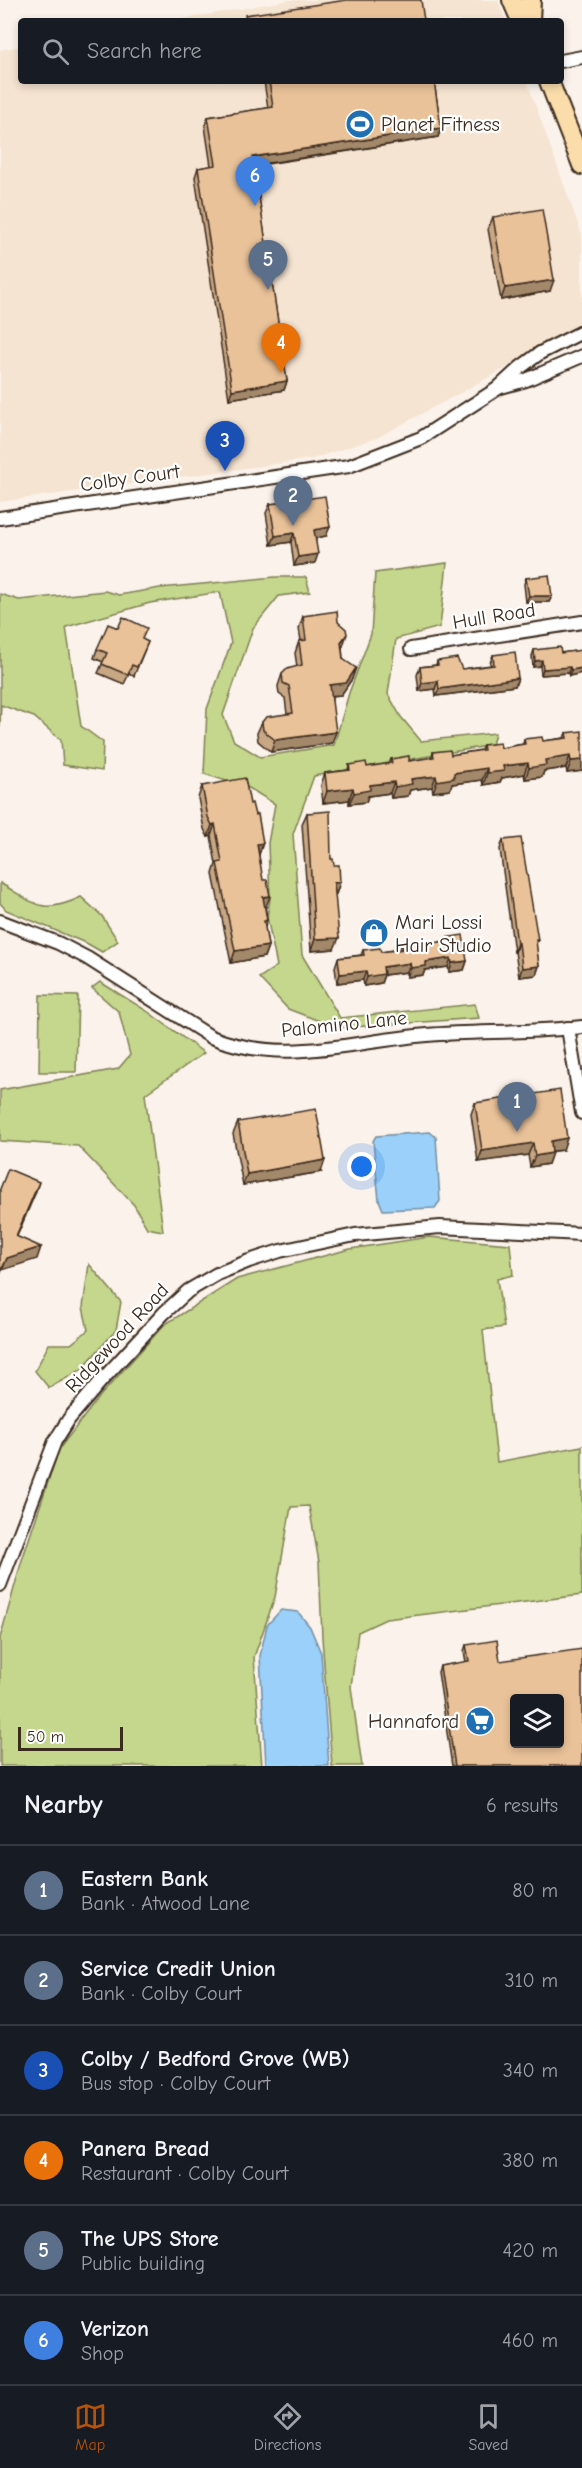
<!DOCTYPE html>
<html lang="en">
<head>
<meta charset="utf-8">
<style>
	body { margin:0; font-family:"Comic Neue",sans-serif; background:#20242c; color:#f1f3f6 }
	.controls { position:absolute; right:18px; bottom:18px; display:grid; overflow:hidden; border-radius:6px; box-shadow:0 3px 9px #0003 }
	.controls button { width:54px; height:54px; display:grid; place-items:center; padding:0; border:0; border-bottom:2px solid #363941; background:#171b24; color:#f1f3f6; font:30px sans-serif }
	.scale { position:absolute; left:18px; bottom:15px; width:105px; box-sizing:border-box; padding-left:6px; border:3px solid #3b2a1e; border-top:0; font-size:16px; line-height:21px; white-space:nowrap; color:#3b2a1e; -webkit-text-stroke:4px #fff; paint-order:stroke }
	.you { position:absolute; left:362px; top:1167px; width:21px; height:21px; margin:-15px; border:4px solid #fff; border-radius:50%; background:#1a73e8; box-shadow:0 0 0 9px #1a73e833 }
	.badge { display:grid; place-items:center; width:39px; height:39px; border-radius:50%; background:#b45309; color:#fff; font-size:20px; font-weight:700 }
	.pin { position:absolute; translate:-50% -50px; filter:drop-shadow(0 2px 3px #0008) }
	.pin::after { content:''; position:absolute; top:32px; width:21px; height:18px; background:inherit; clip-path:polygon(0 0,100% 0,50% 100%) }
	.list { margin:0; padding:0; list-style:none }
	h2 { display:flex; justify-content:space-between; align-items:center; height:78px; margin:0; padding:0 24px; font-size:26px }
	h2 small { font-size:20px; font-weight:400; color:#9ea1a6 }
	.list li { display:grid; grid-template-columns:39px 1fr auto; gap:18px; align-items:center; box-sizing:border-box; height:90px; padding:0 24px; border-top:2px solid #363941 }
	.list b { display:block; font-size:22px; white-space:nowrap }
	.list p { margin:0; font-size:20px; white-space:nowrap; color:#9ea1a6 }
	.list em { font-size:20px; font-style:normal; color:#9ea1a6 }
	.icon { flex:none; width:33px; height:33px; fill:none; stroke:currentColor; stroke-width:2; stroke-linecap:round; stroke-linejoin:round }
	.map { position:relative; flex:none; width:582px; height:1766px; overflow:hidden }
	.search { position:absolute; background:#171b24; box-shadow:0 3px 9px #0003; left:18px; right:18px; top:18px; height:66px; display:flex; align-items:center; gap:15px; box-sizing:border-box; padding:0 21px; border-radius:6px; color:#9ea1a6; font-size:22px }
	.sheet { height:618px; background:#171b24 }
	nav { display:flex; justify-content:space-around; align-items:center; box-sizing:border-box; height:84px; border-top:2px solid #363941; background:#171b24; font-size:16px; color:#9ea1a6 }
	nav a { display:grid; justify-items:center; gap:3px }
	nav .on { color:#b45309 }
	.map>svg:first-child { display:block }
	.built { fill:#f6e4d2 }
	.green { fill:#c4d78c; stroke:#808055; stroke-width:1.5 }
	.water { fill:#9ad0f9; stroke:#748ea1; stroke-width:1.5 }
	.lines { fill:none; stroke-linecap:round; stroke-linejoin:round }
	.street-casing { stroke:#3b2a1e; stroke-width:16 }
	.primary-casing { stroke:#3b2a1e; stroke-width:22 }
	.street { stroke:#fff; stroke-width:12 }
	.primary { stroke:#fbddab; stroke-width:18 }
	.wall { fill:#c8a784; stroke:#3b2a1e; stroke-width:1.5 }
	.shaded-wall { fill:#a3886b; stroke:#3b2a1e; stroke-width:1.5 }
	.building { fill:#e9c299; stroke:#3b2a1e; stroke-width:1.5; fill-rule:evenodd }
	.labels { text-anchor:middle; dominant-baseline:central; stroke-width:4.5; stroke-linejoin:round; paint-order:stroke }
	.poi-label { font-size:20px; fill:#3b2a1e; stroke:#fff; text-anchor:start }
	.street-label { font-size:20px; fill:#3b2a1e; stroke:#fff }
</style>
</head>
<body>
<div class="map">
<svg width="582" height="1766" viewBox="0 0 582 1766">
	<rect width="100%" height="100%" fill="#fbf3eb"/>
	<filter id="ink" filterUnits="userSpaceOnUse"><feTurbulence type="fractalNoise" baseFrequency=".0167" numOctaves="2"/><feDisplacementMap in="SourceGraphic" scale="12" xChannelSelector="R" yChannelSelector="G"/><feConvolveMatrix kernelMatrix="1 2 1 2 8 2 1 2 1" color-interpolation-filters="sRGB"/></filter>
	<g filter="url(#ink)">
		<g class="built">
			<polygon points="290,0 498,0 506,21 170,21"/>
			<polygon points="21,46 21,81 527,81 582,235 582,327 377,438 312,459 0,502 0,50"/>
		</g>
		<g class="green">
			<polygon points="447,563 440,627 396,639 388,694 401,717 421,741 495,733 492,745 314,776 293,834 302,955 340,1018 475,1004 479,1018 338,1028 288,1009 259,978 277,966 267,917 270,899 268,843 275,804 249,788 204,774 207,709 231,643 220,592 150,603 66,627 81,726 103,742 102,771 63,765 61,740 34,717 1,705 0,726 0,594 19,600 105,591 119,595 160,588 275,577 306,577 310,592 279,596 253,628 223,715 234,741 260,757 334,745 349,693 371,634 375,573"/>
			<path d="M0,883C35,903 41,916 81,897L102,916L118,941L102,952L88,944L6,910L0,903Z"/>
			<polygon points="100,982 147,1011 204,1053 145,1094 163,1231 147,1228 134,1205 78,1146 0,1141 0,1090 118,1069 130,1055 119,1012 92,988"/>
			<polygon points="40,995 78,996 76,1072 39,1072"/>
			<polygon points="429,1237 510,1244 513,1275 497,1279 504,1327 483,1330 497,1462 582,1446 582,1595 386,1619 358,1632 351,1687 362,1766 332,1766 322,1638 319,1562 309,1506 291,1507 275,1597 254,1657 262,1766 0,1766 0,1638 22,1560 59,1449 100,1396 164,1325 237,1279 350,1249"/>
			<polygon points="89,1264 121,1302 116,1330 81,1370 49,1388 35,1371 49,1344 71,1344 88,1330 83,1307"/>
		</g>
		<g class="water">
			<polygon points="430,1132 436,1137 440,1201 435,1208 383,1210 379,1200 373,1141 376,1136"/>
			<polygon points="281,1610 298,1612 310,1627 321,1653 329,1766 266,1766 260,1656 267,1625"/>
		</g>
		<g class="lines">
			<g class="street-casing">
				<g id="street">
					<polyline points="561,61 582,57"/>
					<polyline points="501,387 526,380 582,356"/>
					<polyline points="0,518 349,466 421,438 497,389 521,367 540,353 582,332"/>
					<polyline points="411,649 582,622"/>
					<path d="M0,921L58,943L87,958L211,1037C284,1066 353,1041 427,1035C479,1031 530,1033 582,1027"/>
					<polyline points="568,1028 582,1113"/>
					<polyline points="0,1585 55,1441 69,1419 101,1381 164,1313 188,1291 217,1274 249,1261 280,1251 355,1235 440,1227 582,1234"/>
				</g>
			</g>
			<g class="primary-casing">
				<g id="primary">
					<polyline points="512,0 518,14 524,21"/>
					<polyline points="530,21 531,0"/>
					<polyline points="549,81 582,165"/>
				</g>
			</g>
			<use href="#street" class="street"/>
			<use href="#primary" class="primary"/>
		</g>
		<g class="wall">
			<polygon points="264,81 434,81 441,128 438,137 254,166 287,381 284,390 229,399 195,177 198,168 211,166 205,126 208,117 268,108"/>
			<polygon points="493,217 550,291 501,300 488,229"/>
			<polygon points="270,504 326,536 316,538 315,563 294,566 291,542 271,545 266,513"/>
			<polygon points="526,578 552,596 549,602 526,602 524,584"/>
			<polygon points="303,616 338,622 343,646 342,647 343,659 352,679 341,695 332,696 332,743 271,752 258,741 257,733 262,722 287,714 285,698 279,694 278,686 282,674 297,667 295,653 299,641 301,641 299,628"/>
			<polygon points="118,628 148,642 134,676 129,674 124,684 98,673 103,662 94,658 97,649"/>
			<polygon points="534,650 561,653 582,650 582,673 569,676 568,673 541,675 540,666 533,667 532,656"/>
			<polygon points="493,655 518,678 515,686 436,696 435,689 419,691 417,675 420,667 436,665 437,661 462,669 491,665 490,663"/>
			<polygon points="566,733 582,771 567,773 566,768 544,771 542,777 525,779 524,774 502,778 500,782 483,785 482,780 452,784 450,790 433,792 432,787 410,790 408,796 391,798 390,793 368,796 366,802 349,804 349,800 323,803 321,785 325,773 348,770 349,765 367,767 389,764 391,759 409,761 431,758 433,752 451,755 481,750 483,745 501,748 523,744 524,739 543,741 564,738"/>
			<polygon points="202,786 259,855 267,920 265,927 268,946 264,957 231,963 213,874 216,864 211,836 208,837 204,829 198,798"/>
			<polygon points="307,813 331,859 340,882 336,894 335,894 334,949 311,951 302,824"/>
			<polygon points="503,840 538,940 536,944 539,966 536,975 519,977 515,952 514,952 500,849"/>
			<polygon points="445,938 467,961 464,970 449,972 448,967 425,970 423,975 407,977 407,972 384,975 381,983 364,986 363,980 337,983 335,967 338,958 361,955 363,950 381,952 400,949 402,943 422,945 443,942"/>
			<polygon points="475,1103 563,1150 552,1151 548,1164 530,1167 528,1155 478,1162 471,1114"/>
			<polygon points="238,1122 321,1172 243,1185 233,1134"/>
			<polygon points="466,1645 500,1661 582,1766 452,1766 438,1672 440,1666 466,1662 464,1651"/>
		</g>
		<g class="shaded-wall">
			<polygon points="441,128 438,137 249,166 253,157"/>
			<polygon points="554,280 550,291 501,300 505,288"/>
			<polygon points="287,381 284,390 229,399 232,390"/>
			<polygon points="330,527 326,536 311,539 314,530"/>
			<polygon points="294,533 291,542 271,545 275,536"/>
			<polygon points="318,554 315,563 294,566 298,557"/>
			<polygon points="529,596 552,596 549,602 526,602"/>
			<polygon points="347,634 343,646 337,654 341,642"/>
			<polygon points="542,660 540,666 533,667 535,661"/>
			<polygon points="570,667 568,673 541,675 543,669"/>
			<polygon points="356,668 352,679 341,695 326,696 330,685"/>
			<polygon points="582,668 582,673 569,676 571,670"/>
			<polygon points="518,678 515,686 436,696 439,689"/>
			<polygon points="438,681 435,689 419,691 422,683"/>
			<polygon points="336,732 332,743 271,752 275,740"/>
			<polygon points="570,756 566,768 544,771 542,777 525,779 529,768 545,760"/>
			<polygon points="582,760 582,771 567,773 571,761"/>
			<polygon points="528,763 524,774 502,778 500,782 483,785 487,773 503,766"/>
			<polygon points="487,768 482,780 452,784 450,790 433,792 437,781 454,773"/>
			<polygon points="436,776 432,787 410,790 408,796 391,798 395,787 411,779"/>
			<polygon points="394,782 390,793 368,796 366,802 349,804 354,793 370,785"/>
			<polygon points="353,788 349,800 323,803 327,791"/>
			<polygon points="215,824 211,836 208,837 212,825"/>
			<polygon points="263,843 259,855 257,844"/>
			<polygon points="340,882 336,894 330,895 334,883"/>
			<polygon points="270,896 266,907 259,909 263,897"/>
			<polygon points="339,938 334,949 311,951 315,939"/>
			<polygon points="517,943 519,943 515,952 514,952"/>
			<polygon points="268,946 264,957 231,963 235,951"/>
			<polygon points="451,958 448,967 425,970 423,975 407,977 411,968 426,962"/>
			<polygon points="467,961 464,970 449,972 452,963"/>
			<polygon points="410,963 407,972 384,975 381,983 364,986 367,977 383,967"/>
			<polygon points="539,966 536,975 519,977 522,968"/>
			<polygon points="366,971 363,980 337,983 340,974"/>
			<polygon points="567,1138 563,1150 546,1152 551,1141"/>
			<polygon points="533,1143 528,1155 478,1162 482,1151"/>
			<polygon points="552,1153 548,1164 530,1167 535,1156"/>
			<polygon points="325,1160 321,1172 243,1185 247,1174"/>
			<polygon points="39,1182 35,1194 12,1248 16,1236"/>
			<polygon points="41,1247 37,1259 2,1270 0,1275 7,1258"/>
		</g>
		<g class="building">
			<polygon points="347,0 421,0 424,21 246,21 245,15"/>
			<polygon points="269,81 434,81 441,128 253,157 287,381 232,390 198,168 216,165 208,117 273,107"/>
			<polygon points="542,209 554,280 505,288 493,217"/>
			<polygon points="325,496 330,527 314,530 318,554 298,557 294,533 275,536 270,504"/>
			<polygon points="549,575 552,596 529,596 526,578"/>
			<polygon points="337,611 338,622 346,629 347,634 341,642 343,659 356,668 346,683 330,685 336,732 275,740 263,730 262,722 266,717 293,713 289,686 283,683 282,674 287,669 302,665 299,641 306,640 303,616"/>
			<polygon points="123,617 147,628 142,639 148,642 137,667 132,665 128,675 102,664 107,653 97,649 108,624 118,628"/>
			<polygon points="560,647 561,653 582,650 582,668 571,670 570,667 543,669 542,660 535,661 534,650"/>
			<polygon points="515,652 518,678 439,689 438,681 422,683 420,667 438,665 437,661 457,658 462,669 494,665 493,655"/>
			<polygon points="582,731 582,760 571,761 570,756 545,760 546,765 529,768 528,763 503,766 504,771 487,773 487,768 454,773 454,778 437,781 436,776 411,779 412,784 395,787 394,782 370,785 370,790 354,793 353,788 327,791 325,773 350,770 349,765 366,762 367,767 392,763 391,759 409,756 409,761 434,757 433,752 450,750 451,755 484,750 483,745 500,743 501,748 525,744 524,739 542,737 543,741 567,738 566,733"/>
			<polygon points="245,778 250,804 252,803 255,815 258,814 263,843 257,844 263,880 267,880 270,896 263,897 267,920 264,921 268,946 235,951 217,863 222,862 215,824 212,825 208,817 202,786"/>
			<polygon points="330,811 331,859 333,859 334,865 339,865 340,882 334,883 339,938 315,939 307,813"/>
			<polygon points="521,838 538,940 536,940 539,966 522,968 519,943 517,943 503,840"/>
			<polygon points="463,935 467,961 452,963 451,958 426,962 426,966 411,968 410,963 383,967 384,974 367,977 366,971 340,974 338,958 364,955 363,950 380,948 381,952 403,949 402,943 421,941 422,945 445,941 445,938"/>
			<polygon points="560,1090 567,1138 551,1141 552,1153 535,1156 533,1143 482,1151 475,1103"/>
			<polygon points="316,1109 325,1160 247,1174 238,1122"/>
			<polygon points="8,1169 39,1182 16,1236 41,1247 7,1258 0,1273 0,1189"/>
			<path d="M497,1640L500,1661L582,1649V1766H455L440,1666L469,1661L466,1645ZM514,1698H560V1743H514Z"/>
		</g>
	</g>
	<defs>
		<g id="stadium-disc" transform="scale(1.5)"><circle r="9.5" fill="#1f6fb2" stroke="#fff"/><path d="M0-5a6.5 5 0 1 0 0 10a6.5 5 0 1 0 0-10ZM-3.5-1.8h7v3.6h-7Z" fill="#fff"/></g>
		<g id="shop-disc" transform="scale(1.5)"><circle r="9.5" fill="#1f6fb2" stroke="#fff"/><path d="M-5-2.5h2.3a2.7 3.5 0 0 1 5.4 0H5L5.5 6h-11ZM-1.5-2.5h3a1.5 2.3 0 0 0-3 0Z" fill="#fff"/></g>
		<g id="supermarket-disc" transform="scale(1.5)"><circle r="9.5" fill="#1f6fb2" stroke="#fff"/><path d="M-6-5.5h2.5l.6 2H6L4.5 2H-2.5L-4.4-4H-6ZM-1.5 3.2a1.3 1.3 0 1 0 .1 0ZM3 3.2a1.3 1.3 0 1 0 .1 0Z" fill="#fff"/></g>
	</defs>
	<g fill-rule="evenodd">
		<use href="#stadium-disc" x="360" y="124"/>
		<use href="#shop-disc" x="374" y="933"/>
		<use href="#supermarket-disc" x="480" y="1721"/>
	</g>
	<g class="labels">
		<g class="poi-label">
			<text x="381" y="124">Planet Fitness</text>
			<text x="395" y="922">Mari Lossi<tspan x="395" dy="23">Hair Studio</tspan></text>
			<text x="459" y="1721" text-anchor="end">Hannaford</text>
		</g>
		<g class="street-label">
			<text transform="translate(130 478) rotate(-8)">Colby Court</text>
			<text transform="translate(494 616) rotate(-9)">Hull Road</text>
			<text transform="translate(344 1024) rotate(-6)">Palomino Lane</text>
			<text transform="translate(117 1338) rotate(-47)">Ridgewood Road</text>
		</g>
	</g>
</svg>
<div class="controls">
<button><svg class="icon" aria-label="layers" viewBox="0 0 24 24"><path d="M12 4l9 5-9 5-9-5zM3 14l9 5 9-5"/></svg></button>
</div>
<div class="scale">50 m</div>
<div class="you"></div>
<div class="pin badge" style="left:517px;top:1132px;background:#5c6f8a">1</div>
<div class="pin badge" style="left:293px;top:526px;background:#5c6f8a">2</div>
<div class="pin badge" style="left:225px;top:471px;background:#1a4fb4">3</div>
<div class="pin badge" style="left:281px;top:373px;background:#e8710a">4</div>
<div class="pin badge" style="left:268px;top:290px;background:#5c6f8a">5</div>
<div class="pin badge" style="left:255px;top:206px;background:#3f7fe0">6</div>
<div class="search"><svg class="icon" aria-label="search" viewBox="0 0 24 24"><circle cx="10" cy="10" r="6"/><path d="M15 15l6 6"/></svg>Search here</div>
</div>
<section class="sheet">
<h2>Nearby<small>6 results</small></h2>
<ul class="list">
<li><span class="badge" style="background:#5c6f8a">1</span><div><b>Eastern Bank</b><p>Bank · Atwood Lane</p></div><em>80 m</em></li>
<li><span class="badge" style="background:#5c6f8a">2</span><div><b>Service Credit Union</b><p>Bank · Colby Court</p></div><em>310 m</em></li>
<li><span class="badge" style="background:#1a4fb4">3</span><div><b>Colby / Bedford Grove (WB)</b><p>Bus stop · Colby Court</p></div><em>340 m</em></li>
<li><span class="badge" style="background:#e8710a">4</span><div><b>Panera Bread</b><p>Restaurant · Colby Court</p></div><em>380 m</em></li>
<li><span class="badge" style="background:#5c6f8a">5</span><div><b>The UPS Store</b><p>Public building</p></div><em>420 m</em></li>
<li><span class="badge" style="background:#3f7fe0">6</span><div><b>Verizon</b><p>Shop</p></div><em>460 m</em></li>
</ul>
</section>
<nav>
<a class="on"><svg class="icon" aria-label="map" viewBox="0 0 24 24"><path d="M3 6l6-2 6 2 6-2v14l-6 2-6-2-6 2zM9 4v14M15 6v14"/></svg>Map</a>
<a><svg class="icon" aria-label="directions" viewBox="0 0 24 24"><path d="M12 3l9 9-9 9-9-9zM9 14v-3h6M13 9l2 2-2 2"/></svg>Directions</a>
<a><svg class="icon" aria-label="saved" viewBox="0 0 24 24"><path d="M7 4h10v16l-5-4-5 4z"/></svg>Saved</a>
</nav>
</body>
</html>
